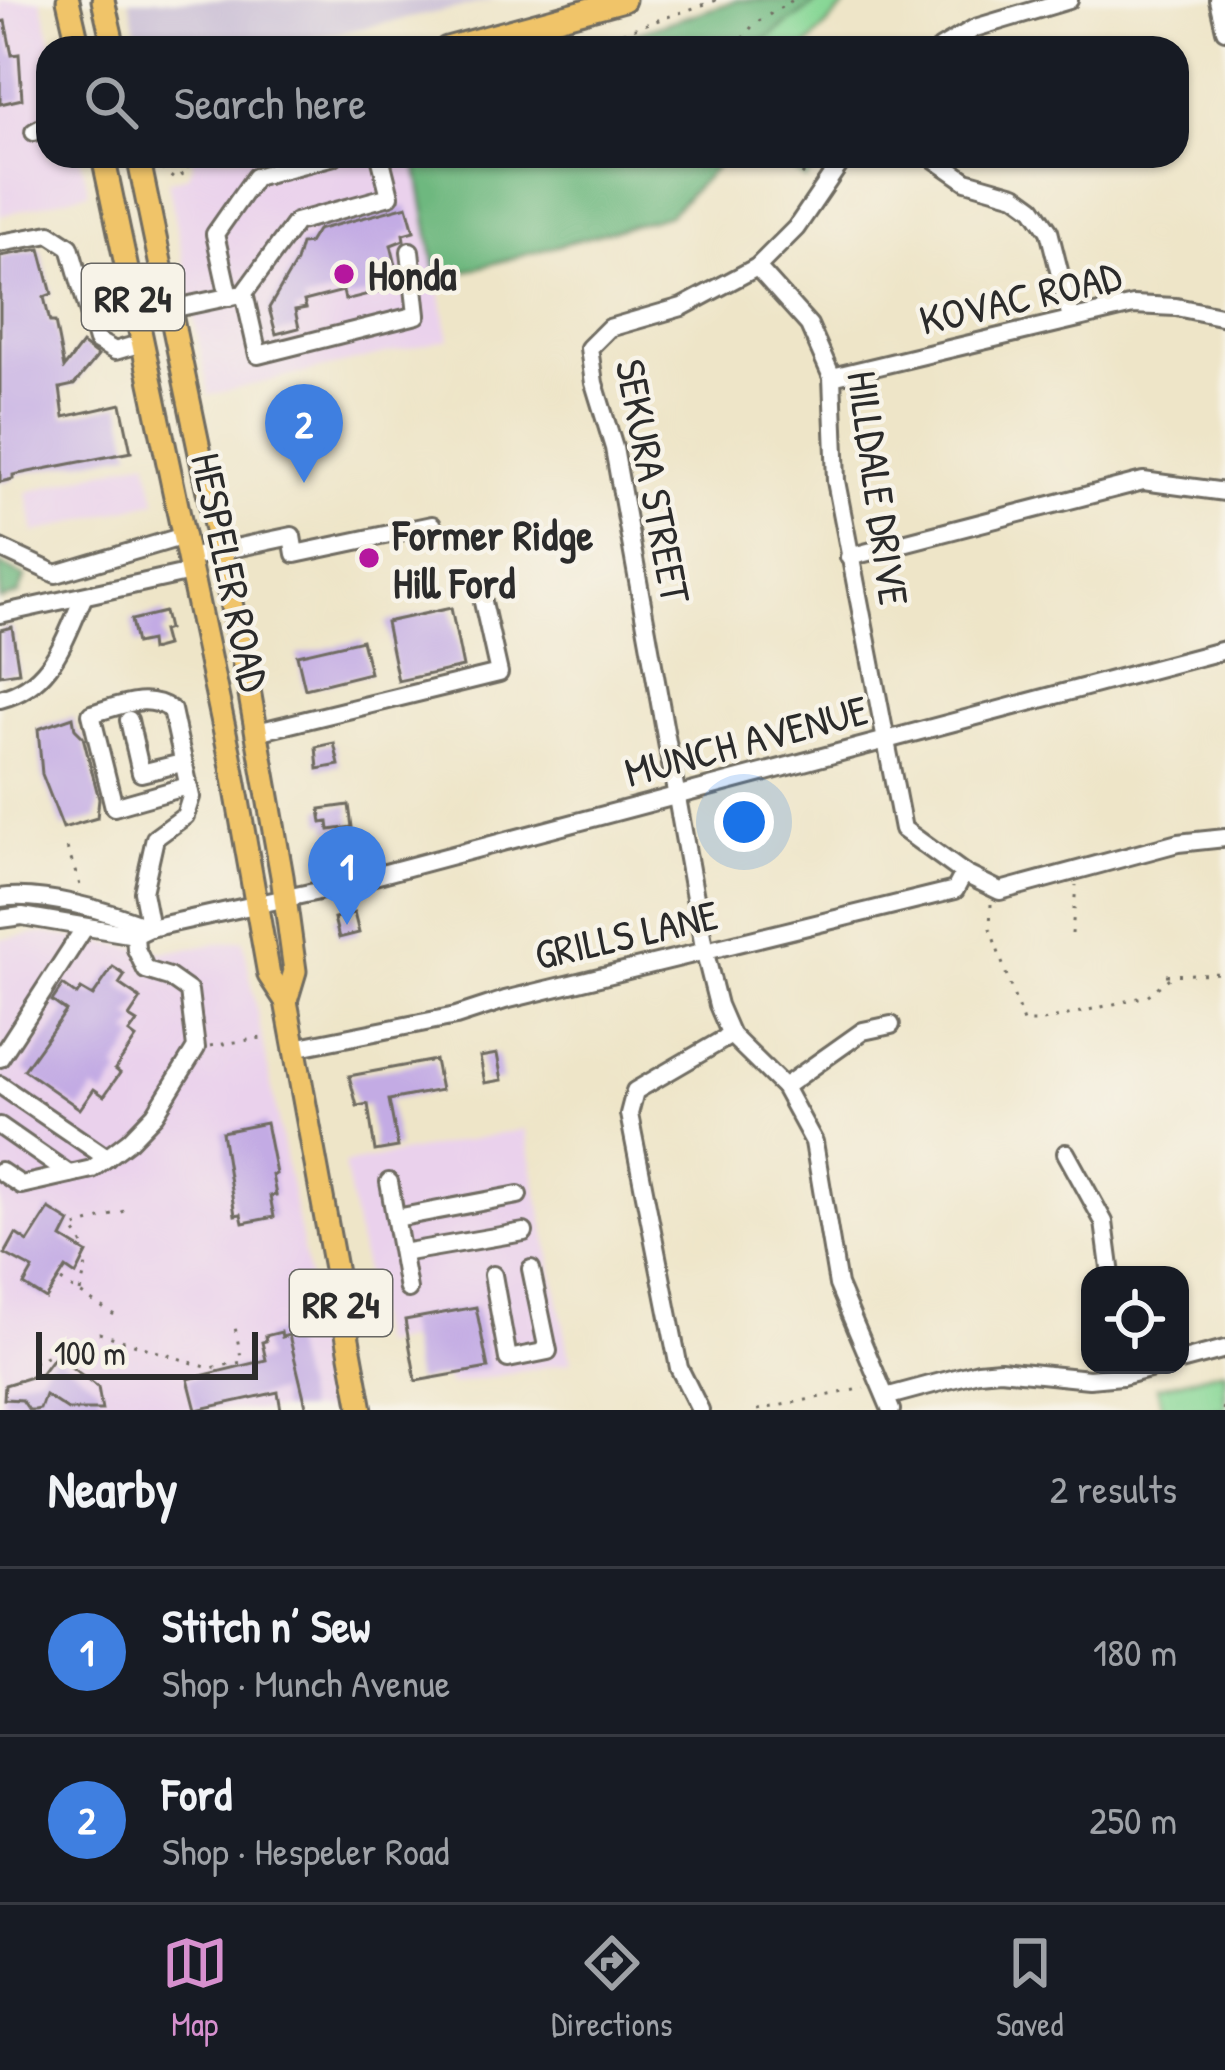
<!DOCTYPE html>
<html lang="en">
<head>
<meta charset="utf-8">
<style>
	body { margin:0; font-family:"Patrick Hand",sans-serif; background:#242831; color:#f1f3f6 }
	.controls { position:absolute; right:36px; bottom:36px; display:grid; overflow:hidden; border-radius:24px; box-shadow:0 3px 9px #0004 }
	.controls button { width:108px; height:108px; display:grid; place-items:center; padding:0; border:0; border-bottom:3px solid #363941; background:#171b24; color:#f1f3f6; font:60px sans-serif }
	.scale { position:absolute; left:36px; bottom:30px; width:222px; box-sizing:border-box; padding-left:12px; border:6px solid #2b2b2b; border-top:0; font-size:33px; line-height:42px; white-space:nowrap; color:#2b2b2b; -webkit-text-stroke:9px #f7f3e8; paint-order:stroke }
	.you { position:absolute; left:744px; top:822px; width:42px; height:42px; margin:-30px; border:9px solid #fff; border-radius:50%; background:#1a73e8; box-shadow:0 0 0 18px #1a73e833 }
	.badge { display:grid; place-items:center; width:78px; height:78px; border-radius:50%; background:#d690ce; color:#fff; font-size:39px; font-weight:700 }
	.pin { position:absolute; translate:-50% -99px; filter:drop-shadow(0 3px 6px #0008) }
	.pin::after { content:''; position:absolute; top:63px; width:42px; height:36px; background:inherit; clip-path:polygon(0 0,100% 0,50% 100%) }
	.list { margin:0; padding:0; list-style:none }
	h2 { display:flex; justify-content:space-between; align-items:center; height:156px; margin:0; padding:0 48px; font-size:51px }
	h2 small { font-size:39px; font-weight:400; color:#9ea1a6 }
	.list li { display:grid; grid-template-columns:78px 1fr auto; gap:36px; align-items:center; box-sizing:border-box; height:168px; padding:0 48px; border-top:3px solid #363941 }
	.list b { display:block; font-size:45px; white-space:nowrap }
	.list p { margin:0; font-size:39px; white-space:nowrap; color:#9ea1a6 }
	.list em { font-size:39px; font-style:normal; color:#9ea1a6 }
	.icon { flex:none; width:66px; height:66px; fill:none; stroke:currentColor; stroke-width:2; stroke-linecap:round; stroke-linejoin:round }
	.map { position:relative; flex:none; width:1225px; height:1410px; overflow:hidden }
	.search { position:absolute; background:#171b24; box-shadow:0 3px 9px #0004; left:36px; right:36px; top:36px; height:132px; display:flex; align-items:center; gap:30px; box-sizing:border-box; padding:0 42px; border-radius:36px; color:#9ea1a6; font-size:45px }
	.sheet { height:492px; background:#171b24 }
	nav { display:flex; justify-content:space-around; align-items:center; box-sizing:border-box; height:168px; border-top:3px solid #363941; background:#171b24; font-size:33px; color:#9ea1a6 }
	nav a { display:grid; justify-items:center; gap:6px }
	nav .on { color:#d690ce }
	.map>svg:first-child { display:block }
	.built { fill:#ead1ec }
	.industrial { fill:#cabfd6 }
	.green { fill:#88d796; stroke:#5a8160; stroke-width:3 }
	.forest { fill:#6eb87f; stroke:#4c7255; stroke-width:3 }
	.building { fill:#c3abe4 }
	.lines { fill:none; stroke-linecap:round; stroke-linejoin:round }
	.minor-casing { stroke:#6f6c62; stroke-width:22 }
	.major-casing { stroke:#6f6c62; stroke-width:27 }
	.path { stroke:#6f6c62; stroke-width:3; stroke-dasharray:3 9; stroke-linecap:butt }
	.minor { stroke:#fff; stroke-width:16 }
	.major { stroke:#f0c469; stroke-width:21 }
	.poi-dot { fill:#b5179e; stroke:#f7f3e8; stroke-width:4.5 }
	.labels { text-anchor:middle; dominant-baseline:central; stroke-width:9; stroke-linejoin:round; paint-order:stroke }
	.shield { fill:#f7f3e8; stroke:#686764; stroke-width:3 }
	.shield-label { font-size:39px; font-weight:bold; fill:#2b2b2b }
	.poi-label { font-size:42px; font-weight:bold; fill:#2b2b2b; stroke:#f7f3e8; text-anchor:start }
	.street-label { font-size:42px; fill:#2b2b2b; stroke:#f7f3e8 }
</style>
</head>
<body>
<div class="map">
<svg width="1225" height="1410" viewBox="0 0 1225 1410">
	<rect width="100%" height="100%" fill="#f7f3e8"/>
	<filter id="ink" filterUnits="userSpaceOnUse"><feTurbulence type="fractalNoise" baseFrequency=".00833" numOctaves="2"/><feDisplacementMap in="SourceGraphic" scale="24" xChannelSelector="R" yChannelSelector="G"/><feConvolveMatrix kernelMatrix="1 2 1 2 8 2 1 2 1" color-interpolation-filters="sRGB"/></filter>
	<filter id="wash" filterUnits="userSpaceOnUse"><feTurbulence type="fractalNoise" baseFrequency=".004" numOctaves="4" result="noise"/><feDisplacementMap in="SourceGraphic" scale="48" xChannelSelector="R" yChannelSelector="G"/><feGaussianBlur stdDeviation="2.7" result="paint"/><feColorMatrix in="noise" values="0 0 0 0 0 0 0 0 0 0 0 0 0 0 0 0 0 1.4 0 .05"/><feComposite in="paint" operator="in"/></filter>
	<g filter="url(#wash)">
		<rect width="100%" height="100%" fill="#eee5c8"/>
		<g class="built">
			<polygon points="0,0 41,0 53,48 48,48 48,156 80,156 89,192 0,216"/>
			<polygon points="191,156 415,156 449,339 209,395 168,181 188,176 193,165"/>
			<polygon points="147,459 156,501 34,533 27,492"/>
			<polygon points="46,933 163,952 243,940 334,1410 0,1410 0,939"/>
			<polygon points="525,1129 571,1362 448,1385 438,1334 379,1345 344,1164"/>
		</g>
		<polygon class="industrial" points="129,0 496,0 265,48 141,48"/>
		<g class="green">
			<polygon points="820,0 851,0 805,48 753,48"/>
			<polygon points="774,156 823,156 806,180"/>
			<polygon points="1225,1370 1225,1410 1163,1410 1157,1387"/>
		</g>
		<g class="forest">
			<polygon points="738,0 820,0 753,48 589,48"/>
			<polygon points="415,156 727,156 669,215 437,279"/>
			<polygon points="0,564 25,577 19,594 0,600"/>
		</g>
		<g id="blocks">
			<g class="building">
				<polygon points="5,21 12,55 19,54 22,99 0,104 0,22"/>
				<polygon points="407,206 414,231 403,234 404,240 391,245 401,286 345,300 343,291 304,301 306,308 295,310 299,328 276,334 269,308 296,262 301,244 309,243 317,230"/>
				<polygon points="40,249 52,294 44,297 50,322 55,322 64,368 82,344 98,356 74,385 60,388 64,417 121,404 131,452 13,475 13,479 0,482 0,256"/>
				<polygon points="451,608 463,667 398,681 386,622"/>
				<polygon points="164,612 168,629 162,631 166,646 151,650 150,641 136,644 131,620"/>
				<polygon points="12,627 19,672 0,675 0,630"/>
				<polygon points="362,640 370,673 305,689 297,655"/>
				<polygon points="73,717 75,729 83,737 99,799 97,818 63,828 42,774 38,729"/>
				<polygon points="334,743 339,765 318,769 316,747"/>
				<polygon points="349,805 352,827 329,830 328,822 322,823 320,809"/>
				<polygon points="354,913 359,933 339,938 334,918"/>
				<polygon points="113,967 125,975 119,984 141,999 129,1017 137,1022 129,1033 136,1038 115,1069 120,1073 104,1096 94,1089 80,1109 24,1070 66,1011 52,1001 63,985 77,995 81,989 93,996"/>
				<polygon points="497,1054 502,1080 485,1083 480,1057"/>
				<polygon points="435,1060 441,1090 389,1100 398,1147 375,1151 368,1104 357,1106 349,1076"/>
				<polygon points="266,1123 276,1174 272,1175 276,1195 270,1196 274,1217 243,1223 241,1214 235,1215 222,1132"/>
				<polygon points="49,1209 70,1222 62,1238 87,1253 76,1275 66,1268 46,1299 24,1285 33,1269 5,1254 16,1234 28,1242"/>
				<polygon points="476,1307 488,1368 416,1381 405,1320"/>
				<polygon points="281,1332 282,1337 289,1335 307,1410 281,1410 278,1392 196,1410 188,1379 266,1360 262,1342 266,1341 265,1336"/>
				<polygon points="55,1355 98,1387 102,1410 68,1410 45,1395 40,1409 35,1410 29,1410 22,1400 4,1399 5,1385 41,1374"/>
			</g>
		</g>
	</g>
	<g filter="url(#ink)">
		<use href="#blocks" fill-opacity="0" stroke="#6f6c62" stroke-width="3"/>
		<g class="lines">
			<g class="minor-casing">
				<g id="minor">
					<polyline points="1218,0 1225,30"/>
					<polyline points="941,48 975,28 1069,0"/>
					<polyline points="34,132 48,124"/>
					<polyline points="380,156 390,196 296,222 244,293 258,355 417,315 410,251"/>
					<polyline points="845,156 796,228 757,267 682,307 609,328 589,348 594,383 614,448 705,953 718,1005 731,1035 784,1087 814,1142 838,1285 891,1410"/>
					<polyline points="930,156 966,181 1015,195 1033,208 1049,231 1071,318"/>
					<polyline points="0,243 50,234 70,247 97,341 115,351 142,343"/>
					<polyline points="757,267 809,325 832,377 836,481 903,829 965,874 1000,891 1178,843 1225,838"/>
					<polyline points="229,297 215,234 255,177 334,156"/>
					<polyline points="171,309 237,295"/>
					<polyline points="832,377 1133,305 1176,307 1225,317"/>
					<polyline points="0,548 56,574 184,536"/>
					<polyline points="849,557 1143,481 1225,492"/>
					<polyline points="188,558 292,536 295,554 432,525"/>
					<polyline points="0,614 191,572"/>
					<path d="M0,699C52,686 64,640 84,596"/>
					<polyline points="129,720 141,773 182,763"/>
					<polyline points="257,732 499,673 483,602"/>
					<path d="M0,898C42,892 111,911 150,928"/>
					<polyline points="0,919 22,916 135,935 150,928 314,892 1225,650"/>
					<path d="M150,928L143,892L155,838L185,816L191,797L172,710C147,692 119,706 91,714L114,807L188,786"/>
					<polyline points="294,1048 456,1016 505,1000 955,890 964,873"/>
					<polyline points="0,1058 85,927"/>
					<polyline points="0,1085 107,1158"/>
					<polyline points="784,1087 863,1031 891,1025"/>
					<polyline points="0,1126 69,1174"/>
					<polyline points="1066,1153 1104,1222 1111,1275"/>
					<polyline points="0,1171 21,1185 92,1169 129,1141 155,1114 196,1048 189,991 169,977 146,970 136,949 135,935"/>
					<polyline points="389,1182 408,1289"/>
					<polyline points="396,1218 518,1195"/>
					<polyline points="402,1253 524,1232"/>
					<polyline points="493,1275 508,1359 548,1351 531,1269"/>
					<polyline points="1180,1361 1225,1349"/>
					<polyline points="889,1396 978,1372 1000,1370 1089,1379 1122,1376 1164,1365"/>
					<polyline points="700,1410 679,1368 629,1114 635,1091 731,1035"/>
				</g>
			</g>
			<g class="major-casing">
				<g id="major">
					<polyline points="68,0 79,48"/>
					<polyline points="103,0 114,48"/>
					<polyline points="447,48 624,0"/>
					<polyline points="103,156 230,756 269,975 286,1001 361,1410"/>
					<polyline points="138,156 248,684 282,876 295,971 286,1001"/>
				</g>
			</g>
			<g class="path">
				<polyline points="577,48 717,0"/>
				<polyline points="735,48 754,24 793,0"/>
				<polyline points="165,156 163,170 174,179 189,171 186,156"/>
				<polyline points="786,156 791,166 809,178"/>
				<polyline points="67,848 82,891"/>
				<polyline points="991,904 990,928 1023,1022 1039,1022 1147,996 1173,975"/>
				<polyline points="1072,934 1076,885"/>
				<polyline points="1166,975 1225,973"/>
				<polyline points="210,1046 268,1037"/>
				<polyline points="61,1281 116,1316"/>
				<path d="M80,1292C87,1264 91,1252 72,1228L125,1211"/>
				<polyline points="33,1362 99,1333 209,1368 242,1362 235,1327"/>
				<polyline points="758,1410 864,1388"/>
				<polyline points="1223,1410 1225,1402"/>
			</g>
			<use href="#minor" class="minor"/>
			<use href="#major" class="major"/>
		</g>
	</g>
	<g class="poi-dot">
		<circle cx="344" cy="274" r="12"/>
		<circle cx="369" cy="558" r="12"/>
	</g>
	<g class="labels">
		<g class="shield">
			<rect x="82" y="264" width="102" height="66" rx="9"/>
			<rect x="290" y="1270" width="102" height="66" rx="9"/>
		</g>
		<g class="shield-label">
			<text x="133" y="297">RR 24</text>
			<text x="341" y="1303">RR 24</text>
		</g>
		<g class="poi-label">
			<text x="368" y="274">Honda</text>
			<text x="393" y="534">Former Ridge<tspan x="393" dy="48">Hill Ford</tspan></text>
		</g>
		<g class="street-label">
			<text transform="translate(1020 297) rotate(-13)">KOVAC ROAD</text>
			<text transform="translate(654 481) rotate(79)">SEKURA STREET</text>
			<text transform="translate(879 488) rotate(82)">HILLDALE DRIVE</text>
			<text transform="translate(231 572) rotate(78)">HESPELER ROAD</text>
			<text transform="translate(746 740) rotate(-15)">MUNCH AVENUE</text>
			<text transform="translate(626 934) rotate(-13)">GRILLS LANE</text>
		</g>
	</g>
</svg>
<div class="controls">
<button><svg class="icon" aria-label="locate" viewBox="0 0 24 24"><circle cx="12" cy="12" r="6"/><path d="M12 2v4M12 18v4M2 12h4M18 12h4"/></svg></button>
</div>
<div class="scale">100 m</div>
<div class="you"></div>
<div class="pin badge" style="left:347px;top:925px;background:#3f7fe0">1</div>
<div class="pin badge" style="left:304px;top:483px;background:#3f7fe0">2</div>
<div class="search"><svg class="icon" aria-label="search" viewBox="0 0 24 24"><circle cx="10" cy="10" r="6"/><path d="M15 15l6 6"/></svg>Search here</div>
</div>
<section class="sheet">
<h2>Nearby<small>2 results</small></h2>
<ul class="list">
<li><span class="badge" style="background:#3f7fe0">1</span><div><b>Stitch n’ Sew</b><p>Shop · Munch Avenue</p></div><em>180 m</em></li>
<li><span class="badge" style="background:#3f7fe0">2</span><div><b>Ford</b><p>Shop · Hespeler Road</p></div><em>250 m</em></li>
</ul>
</section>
<nav>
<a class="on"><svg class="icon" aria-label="map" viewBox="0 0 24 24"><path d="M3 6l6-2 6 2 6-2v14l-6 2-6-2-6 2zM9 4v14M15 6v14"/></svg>Map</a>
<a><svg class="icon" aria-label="directions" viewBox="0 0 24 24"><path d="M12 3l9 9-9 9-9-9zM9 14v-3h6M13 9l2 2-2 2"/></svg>Directions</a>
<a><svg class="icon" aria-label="saved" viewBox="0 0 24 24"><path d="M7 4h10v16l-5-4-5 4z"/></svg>Saved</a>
</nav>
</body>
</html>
